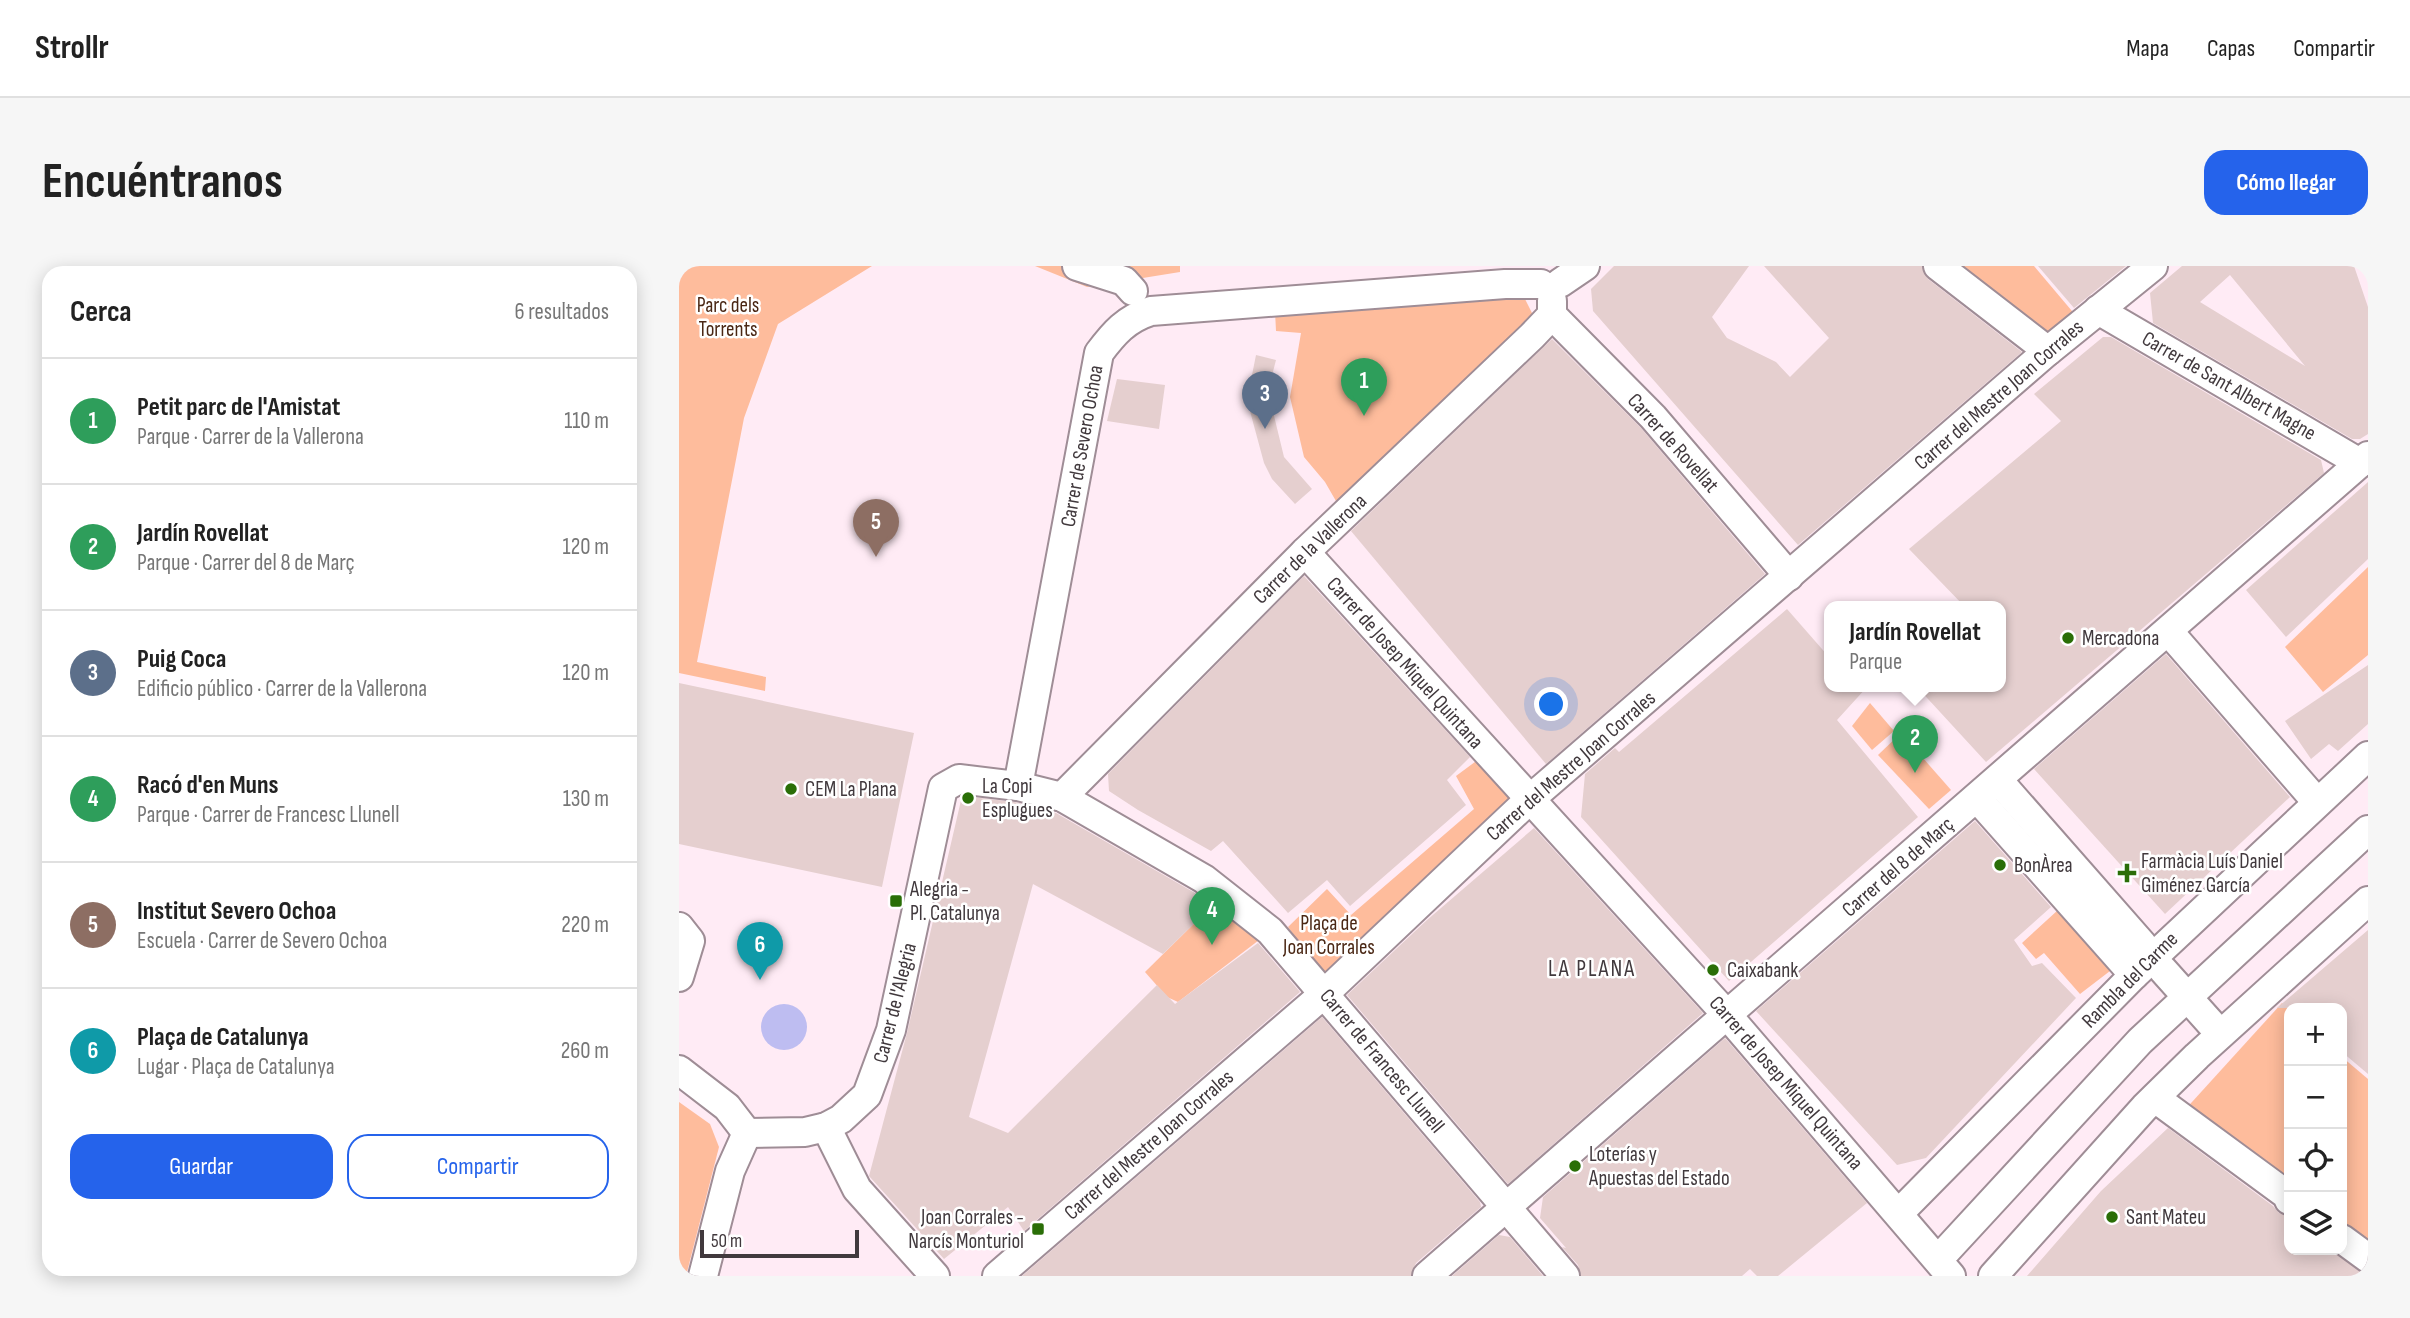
<!DOCTYPE html>
<html lang="es">
<head>
<meta charset="utf-8">
<style>
	body { margin:0; font-family:"Sofia Sans Condensed",sans-serif; background:#f6f6f6; color:#222 }
	.controls { position:absolute; right:21px; bottom:21px; display:grid; overflow:hidden; border-radius:14px; box-shadow:0 4px 18px #0003 }
	.controls button { width:63px; height:63px; display:grid; place-items:center; padding:0; border:0; border-bottom:2px solid #e0e0e0; background:#fff; color:#222; font:35px sans-serif }
	.scale { position:absolute; left:21px; bottom:18px; width:159px; box-sizing:border-box; padding-left:7px; border:4px solid #41393d; border-top:0; font-size:19px; line-height:24px; white-space:nowrap; color:#41393d; -webkit-text-stroke:5px #fff; paint-order:stroke }
	.you { position:absolute; left:873px; top:439px; width:24px; height:24px; margin:-18px; border:5px solid #fff; border-radius:50%; background:#1a73e8; box-shadow:0 0 0 10px #1a73e833 }
	.badge { display:grid; place-items:center; width:46px; height:46px; border-radius:50%; background:#2563eb; color:#fff; font-size:23px; font-weight:700 }
	.pin { position:absolute; translate:-50% -58px; filter:drop-shadow(0 2px 4px #0008) }
	.pin::after { content:''; position:absolute; top:37px; width:24px; height:21px; background:inherit; clip-path:polygon(0 0,100% 0,50% 100%) }
	.popup { position:absolute; left:1145px; top:335px; width:182px; height:91px; box-sizing:border-box; display:grid; place-content:center; border-radius:14px; background:#fff; filter:drop-shadow(0 2px 5px #0005); font-size:23px; white-space:nowrap; color:#767676 }
	.popup b { font-size:26px; color:#222 }
	.popup::after { content:''; position:absolute; left:50%; top:100%; margin-left:-14px; border:14px solid transparent; border-top-color:#fff }
	.list { margin:0; padding:0; list-style:none }
	h2 { display:flex; justify-content:space-between; align-items:center; height:91px; margin:0; padding:0 28px; font-size:30px }
	h2 small { font-size:23px; font-weight:400; color:#767676 }
	.list li { display:grid; grid-template-columns:46px 1fr auto; gap:21px; align-items:center; box-sizing:border-box; height:126px; padding:0 28px; border-top:2px solid #e0e0e0 }
	.list b { display:block; font-size:26px; white-space:nowrap }
	.list p { margin:0; font-size:23px; white-space:nowrap; color:#767676 }
	.list em { font-size:23px; font-style:normal; color:#767676 }
	.actions { display:flex; gap:14px; padding:21px 28px }
	.actions a { flex:1; padding:16px 0; border:2px solid #2563eb; border-radius:21px; text-align:center; font-size:24px; color:#2563eb }
	.actions .main { background:#2563eb; color:#fff }
	.icon { flex:none; width:38px; height:38px; fill:none; stroke:currentColor; stroke-width:2; stroke-linecap:round; stroke-linejoin:round }
	.map { position:relative; flex:none; width:1689px; height:1010px; overflow:hidden; border-radius:21px }
	header { display:flex; align-items:center; gap:42px; box-sizing:border-box; height:98px; padding:0 35px; background:#fff; border-bottom:2px solid #e0e0e0 }
	header strong { font-size:33px }
	nav { display:flex; gap:38px; margin-inline-start:auto; font-size:24px }
	.intro { display:flex; align-items:center; justify-content:space-between; box-sizing:border-box; height:168px; padding:0 42px }
	h1 { margin:0; font-size:49px }
	.button { padding:18px 32px; border-radius:21px; background:#2563eb; color:#fff; font-size:24px; font-weight:700 }
	main { display:flex; gap:42px; padding:0 42px }
	aside { flex:1; background:#fff; border-radius:21px; box-shadow:0 4px 18px #0003 }
	.map>svg:first-child { display:block }
	.green { fill:#febc9c }
	.water { fill:#bebdf1 }
	.building { fill:#e5cfcf; fill-rule:evenodd }
	.lines { fill:none; stroke-linecap:round; stroke-linejoin:round }
	.minor-casing { stroke:#9f8d96; stroke-width:32 }
	.minor { stroke:#fff; stroke-width:28 }
	.poi-dot { fill:#2a6e07; stroke:#fff; stroke-width:2.5 }
	.labels { text-anchor:middle; dominant-baseline:central; stroke-width:5; stroke-linejoin:round; paint-order:stroke }
	.park-label { font-size:21px; fill:#4a2714; stroke:#fff }
	.street-label { font-size:21px; fill:#41393d; stroke:#fff }
	.poi-label { font-size:21px; fill:#41393d; stroke:#fff; text-anchor:start }
	.neighbourhood-label { font-size:23px; letter-spacing:2px; fill:#41393d; stroke:#fff }
</style>
</head>
<body>
<header>
<strong>Strollr</strong>
<nav><a>Mapa</a><a>Capas</a><a>Compartir</a></nav>
</header>
<div class="intro"><h1>Encuéntranos</h1><a class="button">Cómo llegar</a></div>
<main>
<aside>
<h2>Cerca<small>6 resultados</small></h2>
<ul class="list">
<li><span class="badge" style="background:#2e9e5b">1</span><div><b>Petit parc de l'Amistat</b><p>Parque · Carrer de la Vallerona</p></div><em>110 m</em></li>
<li><span class="badge" style="background:#2e9e5b">2</span><div><b>Jardín Rovellat</b><p>Parque · Carrer del 8 de Març</p></div><em>120 m</em></li>
<li><span class="badge" style="background:#5c6f8a">3</span><div><b>Puig Coca</b><p>Edificio público · Carrer de la Vallerona</p></div><em>120 m</em></li>
<li><span class="badge" style="background:#2e9e5b">4</span><div><b>Racó d'en Muns</b><p>Parque · Carrer de Francesc Llunell</p></div><em>130 m</em></li>
<li><span class="badge" style="background:#8d6e63">5</span><div><b>Institut Severo Ochoa</b><p>Escuela · Carrer de Severo Ochoa</p></div><em>220 m</em></li>
<li><span class="badge" style="background:#0f9aa8">6</span><div><b>Plaça de Catalunya</b><p>Lugar · Plaça de Catalunya</p></div><em>260 m</em></li>
</ul>
<div class="actions"><a class="main">Guardar</a><a>Compartir</a></div>
</aside>
<div class="map">
<svg width="1689" height="1010" viewBox="0 0 1689 1010">
	<rect width="100%" height="100%" fill="#ffebf5"/>
	<g class="green">
		<polygon points="0,0 193,0 99,58 65,152 18,396 87,411 86,425 0,407"/>
		<polygon points="356,0 501,0 501,6 408,21"/>
		<polygon points="1281,0 1355,0 1398,51 1368,76"/>
		<polygon points="843,27 854,49 661,242 646,216 625,191 611,131 622,67 597,65 596,45"/>
		<polygon points="1689,301 1689,389 1644,426 1606,381"/>
		<polygon points="1191,437 1215,465 1193,484 1173,460"/>
		<polygon points="1222,467 1272,524 1250,543 1199,489"/>
		<polygon points="804,490 844,535 647,715 609,661 648,623 672,649 795,543 777,510"/>
		<polygon points="541,632 584,671 499,736 488,731 466,706"/>
		<polygon points="1379,644 1431,705 1401,728 1365,687 1357,693 1343,677"/>
		<polygon points="1603,737 1610,744 1610,926 1503,847"/>
		<polygon points="1663,791 1689,813 1689,982 1663,965"/>
		<polygon points="0,836 31,858 40,881 7,1010 0,1010"/>
	</g>
	<circle class="water" cx="105" cy="761" r="23"/>
	<g class="building">
		<polygon points="935,0 1070,0 1033,51 1048,72 1097,96 1111,111 1150,72 1085,0 1243,0 1249,13 1343,86 1119,279 914,45 912,23"/>
		<polygon points="1359,0 1447,0 1395,42"/>
		<path d="M1503,0H1675L1689,41V168L1681,173H1673L1474,57L1471,27ZM1551,9L1626,100L1521,36Z"/>
		<polygon points="1424,71 1432,71 1642,194 1645,207 1307,496 1238,421 1322,421 1322,341 1286,341 1230,283 1382,155 1355,128"/>
		<polygon points="873,73 962,162 1086,308 867,498 672,265"/>
		<polygon points="577,89 597,94 589,125 605,191 633,223 616,238 593,213 585,197 568,134"/>
		<polygon points="438,113 486,119 480,163 428,155"/>
		<polygon points="1689,216 1689,293 1607,371 1567,324"/>
		<polygon points="625,310 791,491 768,514 787,539 671,640 648,614 609,647 544,575 532,585 459,544 430,525 429,508"/>
		<polygon points="1108,343 1150,391 1150,421 1188,421 1158,454 1239,551 1050,715 902,551 906,508 936,482 940,486"/>
		<polygon points="1487,388 1611,531 1486,648 1355,503"/>
		<polygon points="1689,399 1689,458 1659,485 1650,478 1632,493 1606,455"/>
		<polygon points="0,417 235,467 203,621 0,578"/>
		<polygon points="283,530 336,536 377,547 516,627 533,640 484,688 354,618 290,851 329,867 478,719 496,738 579,677 621,726 345,965 329,941 265,993 190,910 228,767"/>
		<polygon points="1296,555 1372,641 1335,674 1353,700 1363,697 1397,732 1247,892 1218,899 1077,745"/>
		<polygon points="855,562 1024,747 829,918 668,729 748,654"/>
		<polygon points="1689,664 1689,808 1663,786 1663,742 1598,742"/>
		<polygon points="643,751 801,936 802,941 737,997 732,1010 343,1010"/>
		<polygon points="1046,772 1188,937 1099,1010 1078,1010 1071,1003 1063,1010 902,1010 899,999 883,981 887,982 861,952 864,931"/>
		<polygon points="1489,862 1594,940 1600,947 1610,950 1610,984 1651,984 1689,1010 1348,1010 1422,925"/>
		<polygon points="820,969 831,971 864,1010 773,1010"/>
	</g>
	<g class="lines">
		<g class="minor-casing">
			<g id="minor">
				<polyline points="398,0 445,15 454,25"/>
				<polyline points="1259,0 1369,85"/>
				<polyline points="881,17 906,0"/>
				<polyline points="1419,44 1681,197"/>
				<polyline points="873,49 974,151 1110,310"/>
				<polyline points="626,286 1049,750 1272,1010"/>
				<polyline points="1490,366 1638,536"/>
				<path d="M339,520L420,87C435,67 447,53 472,45L826,18H862"/>
				<polyline points="1325,521 1463,678"/>
				<polyline points="383,531 626,286 853,70 873,49 873,35"/>
				<polyline points="1298,532 1455,709"/>
				<polyline points="0,661 11,675 0,711"/>
				<polyline points="1484,704 1535,761"/>
				<polyline points="0,804 48,841 68,867"/>
				<polyline points="1476,832 1608,929 1610,934"/>
				<polyline points="147,861 178,923 256,1010"/>
				<polyline points="68,867 126,866 147,861 162,853 188,829 212,764 264,522 280,513 339,520 383,531 525,613 591,665 886,1010"/>
				<polyline points="1220,947 1455,709 1689,490"/>
				<polyline points="1663,973 1689,992"/>
				<polyline points="1268,984 1461,775 1689,564"/>
				<polyline points="24,1010 51,905 68,867"/>
				<polyline points="318,1010 646,727 850,534 1369,85 1474,0"/>
				<polyline points="748,1010 1689,190"/>
				<polyline points="1314,1010 1466,841 1518,790 1689,635"/>
			</g>
		</g>
		<use href="#minor" class="minor"/>
	</g>
	<g class="poi-dot">
		<circle cx="1389" cy="372" r="7"/>
		<circle cx="112" cy="523" r="7"/>
		<circle cx="289" cy="532" r="7"/>
		<circle cx="1321" cy="599" r="7"/>
		<path d="M1444.5 596.5h7v7h7v7h-7v7h-7v-7h-7v-7h7z"/>
		<rect x="210" y="628" width="14" height="14" rx="3.5"/>
		<circle cx="1034" cy="704" r="7"/>
		<circle cx="896" cy="900" r="7"/>
		<circle cx="1433" cy="951" r="7"/>
		<rect x="352" y="956" width="14" height="14" rx="3.5"/>
	</g>
	<g class="labels">
		<g class="park-label">
			<text x="49" y="39">Parc dels<tspan x="49" dy="24">Torrents</tspan></text>
			<text x="650" y="657">Plaça de<tspan x="650" dy="24">Joan Corrales</tspan></text>
		</g>
		<g class="street-label">
			<text transform="translate(1550 120) rotate(30)">Carrer de Sant Albert Magne</text>
			<text transform="translate(1320 129) rotate(-41)">Carrer del Mestre Joan Corrales</text>
			<text transform="translate(994 177) rotate(48)">Carrer de Rovellat</text>
			<text transform="translate(403 180) rotate(-80)">Carrer de Severo Ochoa</text>
			<text transform="translate(631 283) rotate(-44)">Carrer de la Vallerona</text>
			<text transform="translate(726 397) rotate(48)">Carrer de Josep Miquel Quintana</text>
			<text transform="translate(892 500) rotate(-41)">Carrer del Mestre Joan Corrales</text>
			<text transform="translate(1219 601) rotate(-41)">Carrer del 8 de Març</text>
			<text transform="translate(1451 714) rotate(-45)">Rambla del Carme</text>
			<text transform="translate(216 737) rotate(-76)">Carrer de l'Alegria</text>
			<text transform="translate(703 795) rotate(50)">Carrer de Francesc Llunell</text>
			<text transform="translate(1107 817) rotate(49)">Carrer de Josep Miquel Quintana</text>
			<text transform="translate(470 879) rotate(-41)">Carrer del Mestre Joan Corrales</text>
		</g>
		<g class="poi-label">
			<text x="1403" y="372">Mercadona</text>
			<text x="303" y="520">La Copi<tspan x="303" dy="24">Esplugues</tspan></text>
			<text x="126" y="523">CEM La Plana</text>
			<text x="1462" y="595">Farmàcia Luís Daniel<tspan x="1462" dy="24">Giménez García</tspan></text>
			<text x="1335" y="599">BonÀrea</text>
			<text x="231" y="623">Alegria -<tspan x="231" dy="24">Pl. Catalunya</tspan></text>
			<text x="1048" y="704">Caixabank</text>
			<text x="910" y="888">Loterías y<tspan x="910" dy="24">Apuestas del Estado</tspan></text>
			<text x="345" y="951" text-anchor="end">Joan Corrales -<tspan x="345" dy="24">Narcís Monturiol</tspan></text>
			<text x="1447" y="951">Sant Mateu</text>
		</g>
		<g class="neighbourhood-label">
			<text x="913" y="703">LA PLANA</text>
		</g>
	</g>
</svg>
<div class="controls">
<button>+</button>
<button>−</button>
<button><svg class="icon" aria-label="locate" viewBox="0 0 24 24"><circle cx="12" cy="12" r="6"/><path d="M12 2v4M12 18v4M2 12h4M18 12h4"/></svg></button>
<button><svg class="icon" aria-label="layers" viewBox="0 0 24 24"><path d="M12 4l9 5-9 5-9-5zM3 14l9 5 9-5"/></svg></button>
</div>
<div class="scale">50 m</div>
<div class="you"></div>
<div class="pin badge" style="left:685px;top:150px;background:#2e9e5b">1</div>
<div class="pin badge" style="left:1236px;top:507px;background:#2e9e5b">2</div>
<div class="popup"><b>Jardín Rovellat</b>Parque</div>
<div class="pin badge" style="left:586px;top:163px;background:#5c6f8a">3</div>
<div class="pin badge" style="left:533px;top:679px;background:#2e9e5b">4</div>
<div class="pin badge" style="left:197px;top:291px;background:#8d6e63">5</div>
<div class="pin badge" style="left:81px;top:714px;background:#0f9aa8">6</div>
</div>
</main>
</body>
</html>
